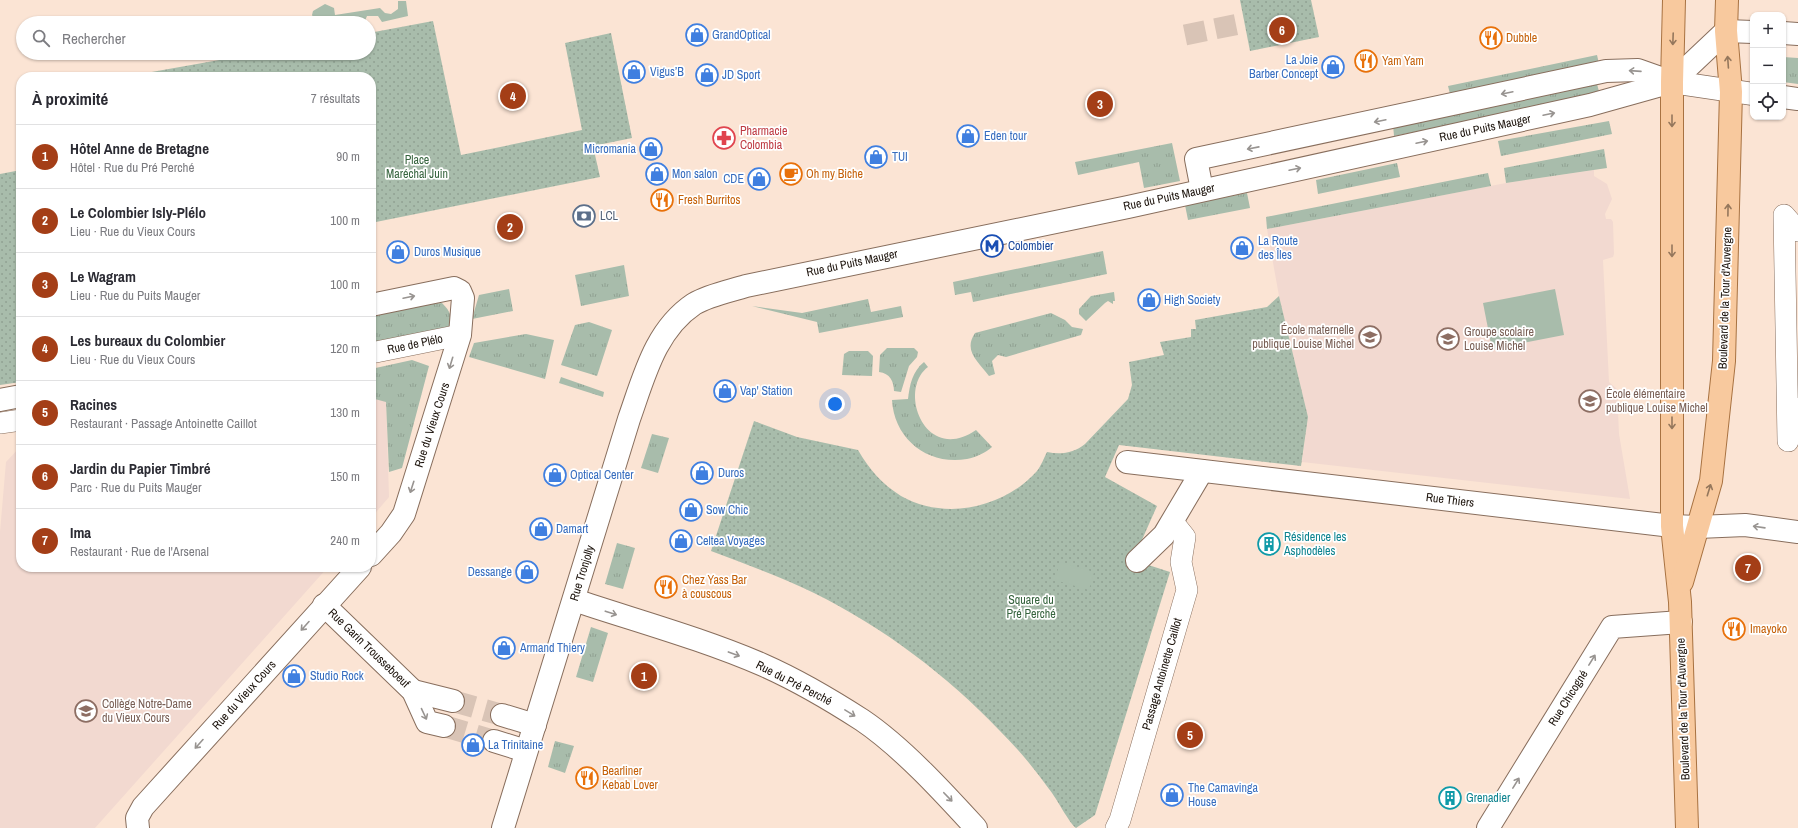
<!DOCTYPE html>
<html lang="fr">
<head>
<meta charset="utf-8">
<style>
	body { margin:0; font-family:"Archivo Narrow",sans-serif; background:#f2f2f3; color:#2b2b33 }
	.controls { position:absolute; right:12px; top:12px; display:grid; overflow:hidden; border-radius:8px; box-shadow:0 1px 3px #0004 }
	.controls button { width:36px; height:36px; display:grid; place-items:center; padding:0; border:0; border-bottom:1px solid #e1e1e2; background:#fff; color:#2b2b33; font:20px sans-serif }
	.you { position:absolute; left:835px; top:404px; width:14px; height:14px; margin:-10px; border:3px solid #fff; border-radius:50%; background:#1a73e8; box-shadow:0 0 0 6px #1a73e833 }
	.badge { display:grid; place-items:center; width:26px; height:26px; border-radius:50%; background:#a43e17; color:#fff; font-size:13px; font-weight:700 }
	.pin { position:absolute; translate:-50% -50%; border:2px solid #fff; box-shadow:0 1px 4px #0006 }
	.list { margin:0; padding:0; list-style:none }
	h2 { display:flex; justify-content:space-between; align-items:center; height:52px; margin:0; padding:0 16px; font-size:17px }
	h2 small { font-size:13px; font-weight:400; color:#7c7c81 }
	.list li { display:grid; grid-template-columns:26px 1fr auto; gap:12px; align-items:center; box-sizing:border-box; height:64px; padding:0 16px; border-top:1px solid #e1e1e2 }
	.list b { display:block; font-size:15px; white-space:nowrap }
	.list p { margin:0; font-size:13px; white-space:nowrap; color:#7c7c81 }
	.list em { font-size:13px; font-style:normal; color:#7c7c81 }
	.icon { flex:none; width:22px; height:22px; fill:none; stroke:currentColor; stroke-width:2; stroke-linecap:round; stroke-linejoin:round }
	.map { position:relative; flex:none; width:1798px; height:828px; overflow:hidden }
	.search { position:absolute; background:#fff; box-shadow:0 1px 3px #0004; left:16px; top:16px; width:360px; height:44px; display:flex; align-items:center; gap:10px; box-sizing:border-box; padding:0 14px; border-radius:22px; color:#7c7c81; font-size:15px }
	.panel { position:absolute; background:#fff; box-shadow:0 1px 3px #0004; left:16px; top:72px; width:360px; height:500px; border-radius:16px }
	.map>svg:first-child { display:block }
	.education { fill:#f2d9d0 }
	.grass { fill:url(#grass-tufts) }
	.park { fill:url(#park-dots) }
	.garden { fill:#a8bcab }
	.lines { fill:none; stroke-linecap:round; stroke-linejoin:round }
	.pedestrian-tunnel { stroke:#d9c4b6; stroke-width:21; stroke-dasharray:21 10; stroke-linecap:butt }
	.minor-tunnel { stroke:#d9c4b6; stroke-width:22; stroke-dasharray:22 11; stroke-linecap:butt }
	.pedestrian-casing { stroke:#886e5d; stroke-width:22 }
	.minor-casing { stroke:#886e5d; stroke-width:24 }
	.tertiary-casing { stroke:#886e5d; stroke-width:24 }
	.primary-casing { stroke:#a87241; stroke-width:24 }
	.pedestrian { stroke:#fff; stroke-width:21 }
	.minor { stroke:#fff; stroke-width:22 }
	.tertiary { stroke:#fff; stroke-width:22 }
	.primary { stroke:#f8c99e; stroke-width:22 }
	.oneway { stroke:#95775c }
	.oneway2 { stroke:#989491 }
	.labels { text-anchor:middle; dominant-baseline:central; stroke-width:3.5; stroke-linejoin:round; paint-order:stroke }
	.shop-label { font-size:12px; fill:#366cbe; stroke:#fff; text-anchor:start }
	.food-label { font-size:12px; fill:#c56008; stroke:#fff; text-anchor:start }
	.street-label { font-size:12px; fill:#1b120b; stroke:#fff }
	.health-label { font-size:12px; fill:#be3a42; stroke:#fff; text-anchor:start }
	.park-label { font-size:12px; fill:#36643e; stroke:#fff }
	.service-label { font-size:12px; fill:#4e5e75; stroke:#fff; text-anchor:start }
	.transit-label { font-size:12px; fill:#164399; stroke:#fff; text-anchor:start }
	.education-label { font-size:12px; fill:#785e54; stroke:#fff; text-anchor:start }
	.culture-label { font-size:12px; fill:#0d838f; stroke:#fff; text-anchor:start }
</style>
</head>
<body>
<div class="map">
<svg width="1798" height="828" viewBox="0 0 1798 828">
	<defs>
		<pattern id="grass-tufts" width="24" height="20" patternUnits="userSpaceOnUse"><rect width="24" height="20" fill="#a8bcab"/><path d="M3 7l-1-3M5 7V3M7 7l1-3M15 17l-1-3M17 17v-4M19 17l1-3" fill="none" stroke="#90a192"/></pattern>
		<pattern id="park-dots" width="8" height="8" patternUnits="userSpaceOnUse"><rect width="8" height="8" fill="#a8bcab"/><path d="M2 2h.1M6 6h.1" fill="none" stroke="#90a192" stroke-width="1.8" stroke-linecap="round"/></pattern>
	</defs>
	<rect width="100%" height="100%" fill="#fbe4d4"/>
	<g class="education">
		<polygon points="1594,170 1594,176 1607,184 1612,199 1605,214 1606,219 1611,219 1613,222 1614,254 1613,257 1603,260 1609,382 1617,389 1619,434 1630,499 1302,462 1308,417 1279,296 1267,229 1506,183"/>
		<polygon points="371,398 386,401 389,497 371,518"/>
		<polygon points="21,446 21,567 328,567 95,828 0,828 0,532 6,462"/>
	</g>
	<g class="grass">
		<polygon points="1597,55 1600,68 1451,98 1448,86"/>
		<polygon points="1783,57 1798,58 1798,84 1783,82"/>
		<polygon points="1597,84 1600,95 1394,136 1393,125"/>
		<polygon points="1609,121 1612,134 1501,156 1498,141"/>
		<polygon points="1172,143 1180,181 1144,188 1139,162 1078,175 1075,162"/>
		<polygon points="1604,149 1607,168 1506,183 1504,168"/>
		<polygon points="1397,163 1400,177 1318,194 1316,180"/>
		<polygon points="1488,173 1491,186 1267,229 1266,217"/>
		<polygon points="1247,193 1250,208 1188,220 1185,205"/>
		<polygon points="1103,251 1107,274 973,302 971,292 955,295 953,282"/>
		<polygon points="624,265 629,296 581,306 575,275"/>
		<polygon points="509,289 513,311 472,319 479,295"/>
		<polygon points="1114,292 1115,301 1113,301 1113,304 1108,301 1105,303 1086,321 1079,314 1079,309 1091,296"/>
		<polygon points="868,299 871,312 901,306 903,317 819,333 817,322 752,306 802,313"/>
		<path d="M442,303C451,312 452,316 449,328L371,345V317L426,304Z"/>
		<path d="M1051,313L1065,320L1072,327L1083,329L1081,335L1006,357L998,355L992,361L995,374L989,376C978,361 963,351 975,333Z"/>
		<polygon points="589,322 612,330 597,376 561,365 575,325"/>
		<polygon points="526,334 554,340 545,379 469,357 474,343"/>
		<path d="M887,348H914L918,352L917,357L909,366L901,392L894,391C894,382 890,373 879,372L880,355Z"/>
		<polygon points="849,351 868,351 873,356 872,376 842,375 844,354"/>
		<polygon points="412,360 429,366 402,468 389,472 386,402 371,398 371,369"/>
		<path d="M924,362L928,367C897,390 925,465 976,430L992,447C985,453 976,457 967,459C928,466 894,439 892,400L908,399C910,384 912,372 924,362Z"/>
		<polygon points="561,377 604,392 603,397 559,383"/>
		<polygon points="652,434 669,438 658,473 641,468"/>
		<polygon points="617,543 635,548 623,589 605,584"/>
		<polygon points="591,627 608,633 593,682 576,677"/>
		<polygon points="555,741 574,746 565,773 548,767"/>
	</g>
	<g class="park">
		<polygon points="1240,0 1311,0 1319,37 1250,51"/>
		<polygon points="433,21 461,155 582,130 565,43 611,33 632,138 593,146 600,177 371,223 371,77 147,77 146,73 259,53 369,53 369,33"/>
		<polygon points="21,170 21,382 0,385 0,174"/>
		<path d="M1279,296L1308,417L1301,466L1119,445L1105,477L1157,506L1133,560L1170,572L1095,815L1076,828C1069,823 1056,797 1049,789C1034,768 1018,749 1000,731C948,676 883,627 814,593C781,577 746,564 711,551L754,421L797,437L858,450C869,469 882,484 901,496C945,521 1004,508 1037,471C1041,466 1044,458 1047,452C1061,455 1074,453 1085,444L1128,399L1132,385L1129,362L1164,355L1160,342L1191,337V329H1196L1195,320L1267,307Z"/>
	</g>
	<g class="garden">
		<polygon points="398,1 406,1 408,16 382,22 378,16 367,16 364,23 316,23 312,15 313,11 325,4 334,8 335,15 380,8 385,13 391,14 398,9"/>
		<polygon points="1555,289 1564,335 1492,349 1483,303"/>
		<polygon points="1060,562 1094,572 1089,590 1055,580"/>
	</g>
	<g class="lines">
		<polyline class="pedestrian-tunnel" points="1185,35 1244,23"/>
		<g class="minor-tunnel">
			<polyline points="453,701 502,715"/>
			<polyline points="444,726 494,741"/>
		</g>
		<g class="pedestrian-casing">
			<g id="pedestrian">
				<polyline points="1798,231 1784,215 1788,441 1798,409"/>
				<polyline points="371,353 460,335"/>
				<polyline points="0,423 21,420"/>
				<polyline points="1116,828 1120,820 1187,590 1181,562 1185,537 1173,522"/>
			</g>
		</g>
		<g class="minor-casing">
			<g id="minor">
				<polyline points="1202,190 1196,159 1606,71 1638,70 1672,82"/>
				<polyline points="371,305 454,288 460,291 463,298 460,335 404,514 391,533 371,555"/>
				<polyline points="0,400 21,396"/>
				<polyline points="1127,462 1672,526 1698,527"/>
				<polyline points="1137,561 1164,535 1202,471"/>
				<path d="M574,600C637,621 703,639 763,665C797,680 831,700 862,720C902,747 943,792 976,828"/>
				<polyline points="324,605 413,691 427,722 444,726"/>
				<polyline points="413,691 453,701"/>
				<polyline points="502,715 535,725"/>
				<polyline points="494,741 526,751"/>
				<polyline points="138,828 137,818 143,807 360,567"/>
				<path d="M503,828L629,419C644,377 655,330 694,304C709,295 730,291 746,286L1128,207L1590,105L1672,82"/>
				<polyline points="1488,828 1612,627 1681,622"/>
			</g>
		</g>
		<g class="tertiary-casing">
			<g id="tertiary">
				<polyline points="1783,33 1798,34"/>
				<polyline points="1672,82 1726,31 1753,32"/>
				<polyline points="1672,82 1753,94"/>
				<polyline points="1783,97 1798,99"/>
				<polyline points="1698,527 1745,525 1798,532"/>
			</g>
		</g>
		<g class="primary-casing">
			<g id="primary">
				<polyline points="1674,0 1672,82 1672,526 1680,602 1687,828"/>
				<polyline points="1682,582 1711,481 1724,361 1731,92 1726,31 1727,0"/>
			</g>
		</g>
		<use href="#pedestrian" class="pedestrian"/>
		<use href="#minor" class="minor"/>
		<use href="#tertiary" class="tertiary"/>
		<use href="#primary" class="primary"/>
	</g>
	<defs><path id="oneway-shaft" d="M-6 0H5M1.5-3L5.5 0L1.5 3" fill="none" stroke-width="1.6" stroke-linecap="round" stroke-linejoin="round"/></defs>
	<g class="oneway">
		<use href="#oneway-shaft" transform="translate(1673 39) rotate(92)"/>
		<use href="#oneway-shaft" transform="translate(1728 62) rotate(-94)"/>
		<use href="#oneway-shaft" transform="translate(1672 121) rotate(90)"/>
		<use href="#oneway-shaft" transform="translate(1728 210) rotate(-89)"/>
		<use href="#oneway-shaft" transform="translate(1672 251) rotate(90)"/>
		<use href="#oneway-shaft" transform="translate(1672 423) rotate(90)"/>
		<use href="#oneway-shaft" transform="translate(1709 490) rotate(-73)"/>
	</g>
	<g class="oneway2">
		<use href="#oneway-shaft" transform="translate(1635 71) rotate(-176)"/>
		<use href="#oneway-shaft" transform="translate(1507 93) rotate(168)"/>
		<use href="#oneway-shaft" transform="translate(1549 114) rotate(-12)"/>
		<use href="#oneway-shaft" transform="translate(1380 121) rotate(168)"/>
		<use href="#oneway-shaft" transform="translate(1422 142) rotate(-12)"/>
		<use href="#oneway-shaft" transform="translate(1253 148) rotate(169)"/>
		<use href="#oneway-shaft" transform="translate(1295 169) rotate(-12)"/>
		<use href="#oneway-shaft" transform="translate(409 297) rotate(-12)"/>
		<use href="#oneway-shaft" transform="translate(451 363) rotate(107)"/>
		<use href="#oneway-shaft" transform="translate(412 487) rotate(108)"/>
		<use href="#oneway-shaft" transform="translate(1759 527) rotate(-172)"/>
		<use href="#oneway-shaft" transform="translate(611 613) rotate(18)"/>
		<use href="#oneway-shaft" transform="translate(305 626) rotate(132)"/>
		<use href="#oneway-shaft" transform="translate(734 654) rotate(20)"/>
		<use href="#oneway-shaft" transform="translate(1592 660) rotate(-58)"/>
		<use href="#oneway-shaft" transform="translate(850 713) rotate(31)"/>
		<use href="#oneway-shaft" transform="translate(424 714) rotate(65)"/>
		<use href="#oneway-shaft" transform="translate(199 744) rotate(132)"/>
		<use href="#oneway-shaft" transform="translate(1516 783) rotate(-58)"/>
		<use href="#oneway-shaft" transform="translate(948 797) rotate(46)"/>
	</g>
	<defs>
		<g id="shop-ring" transform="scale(1.15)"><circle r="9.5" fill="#fff" stroke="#3f7fe0" stroke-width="1.5"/><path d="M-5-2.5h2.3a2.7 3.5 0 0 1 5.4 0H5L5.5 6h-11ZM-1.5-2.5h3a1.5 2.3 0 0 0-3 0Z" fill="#3f7fe0"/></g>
		<g id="restaurant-ring" transform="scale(1.15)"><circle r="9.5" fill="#fff" stroke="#e8710a" stroke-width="1.5"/><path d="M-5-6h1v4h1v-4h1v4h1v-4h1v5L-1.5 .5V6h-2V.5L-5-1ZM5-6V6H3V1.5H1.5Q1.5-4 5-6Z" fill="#e8710a"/></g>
		<g id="pharmacy-ring" transform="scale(1.15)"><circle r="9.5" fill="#fff" stroke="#e0444e" stroke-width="1.5"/><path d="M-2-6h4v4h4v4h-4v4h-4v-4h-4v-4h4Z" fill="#e0444e"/></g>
		<g id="cafe-ring" transform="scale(1.15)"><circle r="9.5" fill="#fff" stroke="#e8710a" stroke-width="1.5"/><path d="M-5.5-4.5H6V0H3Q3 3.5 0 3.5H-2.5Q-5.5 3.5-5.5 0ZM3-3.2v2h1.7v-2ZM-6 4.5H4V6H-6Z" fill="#e8710a"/></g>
		<g id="bank-ring" transform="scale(1.15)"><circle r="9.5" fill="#fff" stroke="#5c6f8a" stroke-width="1.5"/><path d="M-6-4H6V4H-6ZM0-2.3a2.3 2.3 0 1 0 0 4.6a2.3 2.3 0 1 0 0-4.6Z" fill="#5c6f8a"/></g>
		<g id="metro-ring" transform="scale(1.15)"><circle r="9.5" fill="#fff" stroke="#1a4fb4" stroke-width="1.5"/><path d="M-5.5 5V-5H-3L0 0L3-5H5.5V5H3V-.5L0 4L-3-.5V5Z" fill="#1a4fb4"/></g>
		<g id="school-ring" transform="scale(1.15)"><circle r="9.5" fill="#fff" stroke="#8d6e63" stroke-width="1.5"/><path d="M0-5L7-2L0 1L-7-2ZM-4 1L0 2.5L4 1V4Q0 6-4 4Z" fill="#8d6e63"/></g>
		<g id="building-ring" transform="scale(1.15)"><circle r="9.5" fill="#fff" stroke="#0f9aa8" stroke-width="1.5"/><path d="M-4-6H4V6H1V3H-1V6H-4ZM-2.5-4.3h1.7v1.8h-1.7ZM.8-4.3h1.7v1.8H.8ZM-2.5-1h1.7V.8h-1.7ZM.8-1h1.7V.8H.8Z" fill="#0f9aa8"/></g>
	</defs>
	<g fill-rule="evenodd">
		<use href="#shop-ring" x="697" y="35"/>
		<use href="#restaurant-ring" x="1491" y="38"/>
		<use href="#restaurant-ring" x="1366" y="61"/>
		<use href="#shop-ring" x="1333" y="67"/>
		<use href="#shop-ring" x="634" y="72"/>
		<use href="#shop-ring" x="707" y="75"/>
		<use href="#shop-ring" x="968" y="136"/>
		<use href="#pharmacy-ring" x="724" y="138"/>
		<use href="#shop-ring" x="651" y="149"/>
		<use href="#shop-ring" x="876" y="157"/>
		<use href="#shop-ring" x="657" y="174"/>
		<use href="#cafe-ring" x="791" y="174"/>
		<use href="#shop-ring" x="759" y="179"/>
		<use href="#restaurant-ring" x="662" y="200"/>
		<use href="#bank-ring" x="584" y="216"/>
		<use href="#metro-ring" x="992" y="246"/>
		<use href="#shop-ring" x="1242" y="248"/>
		<use href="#shop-ring" x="398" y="252"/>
		<use href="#shop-ring" x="1149" y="300"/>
		<use href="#school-ring" x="1370" y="337"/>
		<use href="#school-ring" x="1448" y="339"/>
		<use href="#shop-ring" x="725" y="391"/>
		<use href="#school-ring" x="1590" y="401"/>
		<use href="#shop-ring" x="702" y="473"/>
		<use href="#shop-ring" x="555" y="475"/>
		<use href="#shop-ring" x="691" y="510"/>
		<use href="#shop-ring" x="541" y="529"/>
		<use href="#shop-ring" x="681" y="541"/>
		<use href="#building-ring" x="1269" y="544"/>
		<use href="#shop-ring" x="527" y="572"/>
		<use href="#restaurant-ring" x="666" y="587"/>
		<use href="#restaurant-ring" x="1734" y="629"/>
		<use href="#shop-ring" x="504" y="648"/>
		<use href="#shop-ring" x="294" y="676"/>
		<use href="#school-ring" x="86" y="711"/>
		<use href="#shop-ring" x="473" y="745"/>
		<use href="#restaurant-ring" x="587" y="778"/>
		<use href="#shop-ring" x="1172" y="795"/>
		<use href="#building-ring" x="1450" y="798"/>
	</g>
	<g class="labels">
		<g class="shop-label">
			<text x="712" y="35">GrandOptical</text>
			<text x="1318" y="60" text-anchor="end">La Joie<tspan x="1318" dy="14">Barber Concept</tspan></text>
			<text x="650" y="72">Vigus’B</text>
			<text x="722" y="75">JD Sport</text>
			<text x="984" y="136">Eden tour</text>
			<text x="636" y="149" text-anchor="end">Micromania</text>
			<text x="892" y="157">TUI</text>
			<text x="672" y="174">Mon salon</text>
			<text x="744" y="179" text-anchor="end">CDE</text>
			<text x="1258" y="241">La Route<tspan x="1258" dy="14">des Îles</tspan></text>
			<text x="414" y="252">Duros Musique</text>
			<text x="1164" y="300">High Society</text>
			<text x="740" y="391">Vap' Station</text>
			<text x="718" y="473">Duros</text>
			<text x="570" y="475">Optical Center</text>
			<text x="706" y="510">Sow Chic</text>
			<text x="556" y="529">Damart</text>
			<text x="696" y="541">Celtea Voyages</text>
			<text x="512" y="572" text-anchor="end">Dessange</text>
			<text x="520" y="648">Armand Thiery</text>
			<text x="310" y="676">Studio Rock</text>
			<text x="488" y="745">La Trinitaine</text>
			<text x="1188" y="788">The Camavinga<tspan x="1188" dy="14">House</tspan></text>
		</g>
		<g class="food-label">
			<text x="1506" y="38">Dubble</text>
			<text x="1382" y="61">Yam Yam</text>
			<text x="806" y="174">Oh my Biche</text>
			<text x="678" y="200">Fresh Burritos</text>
			<text x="682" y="580">Chez Yass Bar<tspan x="682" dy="14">à couscous</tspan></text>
			<text x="1750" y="629">Imayoko</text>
			<text x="602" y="771">Bearliner<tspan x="602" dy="14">Kebab Lover</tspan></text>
		</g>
		<g class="street-label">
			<text transform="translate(1485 128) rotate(-12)">Rue du Puits Mauger</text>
			<text transform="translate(1169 197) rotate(-12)">Rue du Puits Mauger</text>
			<text transform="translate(852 263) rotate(-12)">Rue du Puits Mauger</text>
			<text transform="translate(1725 298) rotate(-88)">Boulevard de la Tour d'Auvergne</text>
			<text transform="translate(415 344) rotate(-12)">Rue de Plélo</text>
			<text transform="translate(432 425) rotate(-72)">Rue du Vieux Cours</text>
			<text transform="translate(1450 500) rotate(7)">Rue Thiers</text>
			<text transform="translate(582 573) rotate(-73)">Rue Tronjolly</text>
			<text transform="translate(369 648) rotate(44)">Rue Garin Trousseboeuf</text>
			<text transform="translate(1162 674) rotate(-74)">Passage Antoinette Caillot</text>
			<text transform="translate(794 683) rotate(27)">Rue du Pré Perché</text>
			<text transform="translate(244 695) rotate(-48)">Rue du Vieux Cours</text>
			<text transform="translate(1568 698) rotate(-58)">Rue Chicogné</text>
			<text transform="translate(1683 709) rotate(-92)">Boulevard de la Tour d'Auvergne</text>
		</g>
		<g class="health-label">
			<text x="740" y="131">Pharmacie<tspan x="740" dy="14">Colombia</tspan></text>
		</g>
		<g class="park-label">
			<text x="417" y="160">Place<tspan x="417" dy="14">Maréchal Juin</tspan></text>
			<text x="1031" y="600">Square du<tspan x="1031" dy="14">Pré Perché</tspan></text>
		</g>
		<g class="service-label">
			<text x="600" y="216">LCL</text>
		</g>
		<g class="transit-label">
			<text x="1008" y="246">Colombier</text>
		</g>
		<g class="education-label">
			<text x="1354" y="330" text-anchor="end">École maternelle<tspan x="1354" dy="14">publique Louise Michel</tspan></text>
			<text x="1464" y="332">Groupe scolaire<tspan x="1464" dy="14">Louise Michel</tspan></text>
			<text x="1606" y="394">École élémentaire<tspan x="1606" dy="14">publique Louise Michel</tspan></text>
			<text x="102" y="704">Collège Notre-Dame<tspan x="102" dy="14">du Vieux Cours</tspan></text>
		</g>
		<g class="culture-label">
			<text x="1284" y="537">Résidence les<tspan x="1284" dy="14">Asphodèles</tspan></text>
			<text x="1466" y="798">Grenadier</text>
		</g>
	</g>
</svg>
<div class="controls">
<button>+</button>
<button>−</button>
<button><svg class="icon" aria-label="locate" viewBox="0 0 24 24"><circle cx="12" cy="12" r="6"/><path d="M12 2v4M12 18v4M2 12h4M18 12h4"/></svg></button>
</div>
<div class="you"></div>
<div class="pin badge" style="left:644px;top:676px">1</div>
<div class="pin badge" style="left:510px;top:227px">2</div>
<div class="pin badge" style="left:1100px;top:104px">3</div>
<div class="pin badge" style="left:513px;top:96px">4</div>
<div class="pin badge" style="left:1190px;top:735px">5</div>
<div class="pin badge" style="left:1282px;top:30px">6</div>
<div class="pin badge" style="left:1748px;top:568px">7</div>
<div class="search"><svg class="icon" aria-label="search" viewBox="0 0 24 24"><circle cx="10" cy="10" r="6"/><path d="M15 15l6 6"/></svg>Rechercher</div>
<section class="panel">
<h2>À proximité<small>7 résultats</small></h2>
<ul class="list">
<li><span class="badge">1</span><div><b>Hôtel Anne de Bretagne</b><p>Hôtel · Rue du Pré Perché</p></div><em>90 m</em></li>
<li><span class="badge">2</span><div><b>Le Colombier Isly-Plélo</b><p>Lieu · Rue du Vieux Cours</p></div><em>100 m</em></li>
<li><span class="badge">3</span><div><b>Le Wagram</b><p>Lieu · Rue du Puits Mauger</p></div><em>100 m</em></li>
<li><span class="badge">4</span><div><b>Les bureaux du Colombier</b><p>Lieu · Rue du Vieux Cours</p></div><em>120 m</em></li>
<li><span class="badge">5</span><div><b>Racines</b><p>Restaurant · Passage Antoinette Caillot</p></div><em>130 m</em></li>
<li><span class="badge">6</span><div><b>Jardin du Papier Timbré</b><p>Parc · Rue du Puits Mauger</p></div><em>150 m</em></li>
<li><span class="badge">7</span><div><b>Ima</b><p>Restaurant · Rue de l'Arsenal</p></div><em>240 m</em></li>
</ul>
</section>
</div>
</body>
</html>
